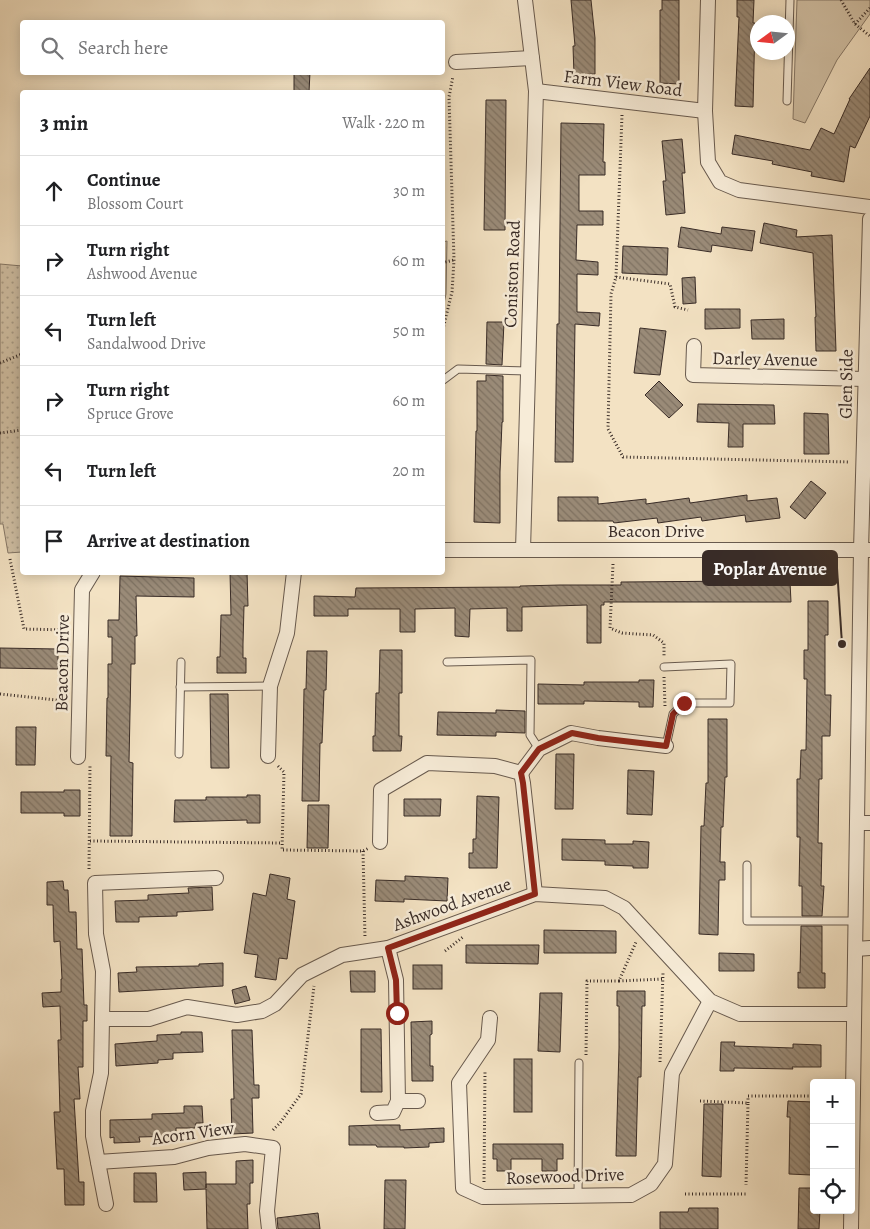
<!DOCTYPE html>
<html lang="en">
<head>
<meta charset="utf-8">
<style>
	body { margin:0; font-family:Alegreya,serif; background:#f2f2f2; color:#202124 }
	.controls { position:absolute; right:15px; bottom:15px; display:grid; overflow:hidden; border-radius:5px; box-shadow:0 2px 12px #0003 }
	.controls button { width:45px; height:45px; display:grid; place-items:center; padding:0; border:0; border-bottom:1px solid #e0e0e0; background:#fff; color:#202124; font:25px sans-serif }
	.compass { position:absolute; left:750px; top:15px; width:45px; height:45px; border-radius:50%; background:#fff; box-shadow:0 2px 12px #0003; rotate:255deg }
	.stop { position:absolute; width:15px; height:15px; margin:-11px; border:4px solid #8f2418; border-radius:50%; background:#fff }
	.stop.end { background:#8f2418; border-color:#fff; box-shadow:0 1px 5px #0008 }
	.list { margin:0; padding:0; list-style:none }
	h2 { display:flex; justify-content:space-between; align-items:center; height:65px; margin:0; padding:0 20px; font-size:21px }
	h2 small { font-size:16px; font-weight:400; color:#757577 }
	.list li { display:grid; grid-template-columns:32px 1fr auto; gap:15px; align-items:center; box-sizing:border-box; height:70px; padding:0 20px; border-top:1px solid #e0e0e0 }
	.list b { display:block; font-size:19px; white-space:nowrap }
	.list p { margin:0; font-size:16px; white-space:nowrap; color:#757577 }
	.list em { font-size:16px; font-style:normal; color:#757577 }
	.icon { flex:none; width:28px; height:28px; fill:none; stroke:currentColor; stroke-width:2; stroke-linecap:round; stroke-linejoin:round }
	.map { position:relative; flex:none; width:870px; height:1229px; overflow:hidden }
	.search { position:absolute; background:#fff; box-shadow:0 2px 12px #0003; left:20px; top:20px; width:425px; height:55px; display:flex; align-items:center; gap:12px; box-sizing:border-box; padding:0 18px; border-radius:5px; color:#757577; font-size:19px }
	.panel { position:absolute; background:#fff; box-shadow:0 2px 12px #0003; left:20px; top:90px; width:425px; height:485px; border-radius:5px }
	.map>svg:first-child { display:block }
	.grass { fill:url(#grass-dots); stroke:#867868 }
	.park { fill:#d3c3a8; stroke:#867868 }
	.building { fill:url(#building-back-hatch); stroke:#392c27 }
	.lines { fill:none; stroke-linecap:round; stroke-linejoin:round }
	.lane-casing { stroke:#685a4e; stroke-width:9 }
	.street-casing { stroke:#685a4e; stroke-width:16 }
	.path { stroke:#392c27; stroke-width:3; stroke-dasharray:1 2.5; stroke-linecap:butt }
	.lane { stroke:#f7ecd8; stroke-width:7 }
	.street { stroke:#f7ecd8; stroke-width:14 }
	.route { stroke:#8f2418; stroke-width:6 }
	.labels { text-anchor:middle; dominant-baseline:central; stroke-width:5; stroke-linejoin:round; paint-order:stroke }
	.street-label { font-size:18px; fill:#392c27; stroke:#f7ecd8 }
	.leader { fill:none; stroke:#392c27; stroke-width:2 }
	.callout-dot { fill:#392c27; stroke:#f7ecd8; stroke-width:2 }
	.callout { fill:#392c27; stroke:#392c27; stroke-width:2 }
	.callout-label { font-size:19px; text-anchor:middle; font-weight:bold; fill:#fff }
</style>
</head>
<body>
<div class="map">
<svg width="870" height="1229" viewBox="0 0 870 1229">
	<defs>
		<pattern id="grass-dots" width="8" height="8" patternUnits="userSpaceOnUse" patternTransform="scale(1.25)"><rect width="8" height="8" fill="#d3c3a8"/><path d="M2 2h.1M6 6h.1" fill="none" stroke="#ac9f89" stroke-width="1.8" stroke-linecap="round"/></pattern>
		<pattern id="building-back-hatch" width="6" height="6" patternUnits="userSpaceOnUse" patternTransform="scale(1.25)"><rect width="6" height="6" fill="#9a8b78"/><path d="M-1 5l2 2M0 0l6 6M5-1l2 2" fill="none" stroke="#7f7262"/></pattern>
	</defs>
	<rect width="100%" height="100%" fill="#f3e2c3"/>
	<filter id="stains"><feTurbulence type="fractalNoise" baseFrequency=".004" numOctaves="4"/><feColorMatrix values="0 0 0 0 .2 0 0 0 0 .09 0 0 0 0 .02 0 0 0 .5 -.17"/></filter>
	<radialGradient id="worn" r=".72"><stop offset=".6" stop-color="#630" stop-opacity="0"/><stop offset="1" stop-color="#630" stop-opacity=".3"/></radialGradient>
	<g class="grass">
		<polygon points="447,241 446,294 443,308 443,242"/>
		<polygon points="0,264 22,266 22,552 8,553 3,524 0,524"/>
	</g>
	<polygon class="park" points="797,0 870,0 870,14 837,60 805,123 793,119"/>
	<g class="building">
		<polygon points="571,0 591,0 595,38 595,74 574,75 573,46 575,46"/>
		<polygon points="662,0 679,0 679,84 660,83 660,10 662,10"/>
		<polygon points="737,0 754,0 753,23 755,23 753,107 735,106 739,17 737,17"/>
		<polygon points="870,68 870,116 855,148 850,146 844,182 811,176 812,172 772,164 773,161 732,154 735,135 810,150 821,128 834,134 850,99 849,99"/>
		<polygon points="294,72 310,72 309,92 294,92"/>
		<polygon points="486,100 506,100 505,230 484,230"/>
		<polygon points="561,123 604,124 603,162 605,162 605,175 579,175 579,211 603,211 603,225 577,225 576,260 598,262 598,275 577,274 577,312 600,313 599,326 575,324 573,462 555,462 557,324 559,324"/>
		<polygon points="682,139 685,173 682,173 685,213 666,215 663,181 666,181 662,141"/>
		<polygon points="764,223 797,230 796,237 832,235 836,351 816,351 815,317 816,317 813,253 760,243"/>
		<polygon points="681,227 721,234 722,227 755,231 752,251 712,245 711,252 678,247"/>
		<polygon points="623,246 668,248 667,275 622,273"/>
		<polygon points="695,277 696,303 683,304 682,278"/>
		<polygon points="705,309 740,309 740,328 705,329"/>
		<polygon points="784,319 784,339 752,339 751,320"/>
		<polygon points="487,322 504,322 502,365 486,364"/>
		<polygon points="640,328 666,331 660,375 634,373"/>
		<polygon points="486,375 503,376 503,422 502,422 500,472 500,523 474,522 476,431 477,431 477,381 486,381"/>
		<polygon points="659,381 683,405 669,418 645,395"/>
		<polygon points="698,404 774,405 775,424 743,424 743,447 728,447 729,423 697,422"/>
		<polygon points="804,413 828,414 829,454 804,454"/>
		<polygon points="811,481 826,493 805,519 790,507"/>
		<polygon points="747,495 747,501 777,498 780,518 746,522 745,515 702,521 701,517 658,523 657,518 614,523 613,521 558,521 558,497 598,497 598,504 646,499 646,504 689,498 690,503"/>
		<polygon points="230,572 247,572 248,606 244,606 243,644 243,658 246,658 246,673 217,673 217,657 220,657 221,615 231,615"/>
		<polygon points="120,576 194,578 194,597 136,596 137,636 135,636 135,664 131,664 129,762 133,763 132,836 110,836 111,756 106,756 107,698 108,698 108,664 112,664 112,637 108,637 108,620 119,620"/>
		<polygon points="746,581 790,582 791,602 604,602 604,605 601,605 601,643 587,643 587,605 522,607 522,631 507,631 507,608 470,609 469,637 455,636 455,608 415,609 415,632 400,632 400,609 348,609 348,616 314,616 314,596 355,597 356,588 520,587 520,586 560,585 621,585 621,582"/>
		<polygon points="808,601 828,601 828,635 825,635 825,695 831,695 830,736 822,736 822,779 819,779 818,843 822,843 821,886 824,886 822,916 802,916 802,886 799,886 800,837 797,837 797,779 800,779 801,750 806,750 807,679 804,679 804,650 808,650"/>
		<polygon points="0,648 58,649 58,669 0,668"/>
		<polygon points="380,650 402,650 402,693 399,693 399,736 402,736 401,751 373,751 373,736 375,736 376,693 379,693"/>
		<polygon points="307,651 327,651 326,690 324,690 322,743 320,743 319,801 302,801 304,689 306,689"/>
		<polygon points="639,680 654,680 653,707 639,707 639,702 584,701 584,704 538,704 538,684 584,685 584,682 639,682"/>
		<polygon points="210,694 228,694 229,768 211,768"/>
		<polygon points="496,710 525,711 525,733 496,732 496,736 437,735 438,712 496,713"/>
		<polygon points="708,719 727,719 727,777 725,777 723,827 721,827 720,862 725,862 725,880 719,880 718,935 699,934 701,826 704,826 706,783 708,783"/>
		<polygon points="16,727 36,727 35,765 16,765"/>
		<polygon points="556,754 574,754 573,809 555,809"/>
		<polygon points="628,770 654,771 652,815 627,814"/>
		<polygon points="64,790 80,790 80,816 64,816 64,813 21,813 21,792 64,792"/>
		<polygon points="247,795 260,795 260,823 247,823 247,820 174,822 175,800 206,800 206,797 247,797"/>
		<polygon points="477,796 499,797 497,868 469,868 469,853 473,853 473,839 476,839"/>
		<polygon points="404,799 441,799 440,816 404,816"/>
		<polygon points="308,805 329,805 328,848 307,848"/>
		<polygon points="562,839 605,840 605,844 633,844 633,841 649,842 648,868 633,868 633,866 605,865 605,861 562,860"/>
		<polygon points="270,874 290,878 287,899 295,901 287,959 279,958 276,980 255,977 258,955 244,953 253,893 266,896"/>
		<polygon points="405,876 448,878 447,901 404,899 404,902 375,901 376,880 405,881"/>
		<polygon points="63,881 64,890 68,890 69,912 76,912 77,949 82,949 84,1005 87,1005 87,1021 83,1021 83,1067 78,1067 80,1099 74,1099 79,1182 84,1182 84,1205 65,1205 64,1169 57,1169 54,1112 60,1112 58,1040 61,1040 60,1006 43,1007 42,993 61,992 61,979 62,979 60,941 54,942 53,905 47,905 47,882"/>
		<polygon points="212,887 213,910 177,912 177,916 139,917 139,922 116,922 115,901 148,900 148,895 189,893 188,888"/>
		<polygon points="801,926 822,926 822,973 825,973 825,988 798,988 798,972 800,973"/>
		<polygon points="544,930 616,931 616,953 544,953"/>
		<polygon points="466,945 539,945 538,964 466,963"/>
		<polygon points="719,953 754,954 754,971 719,971"/>
		<polygon points="223,963 223,986 119,992 118,973 137,972 136,967 199,966 199,964"/>
		<rect x="413" y="965" width="29" height="24"/>
		<polygon points="350,971 375,971 375,992 351,992"/>
		<polygon points="246,986 250,1000 235,1004 232,990"/>
		<polygon points="617,991 645,991 645,1006 642,1006 641,1077 638,1077 636,1156 616,1156 619,1048 619,1006 617,1006"/>
		<polygon points="540,993 562,993 560,1052 538,1051"/>
		<polygon points="432,1021 432,1034 430,1035 430,1066 433,1066 433,1081 412,1081 411,1022"/>
		<polygon points="361,1029 381,1029 382,1092 361,1092"/>
		<polygon points="232,1030 252,1030 254,1085 259,1085 259,1098 252,1098 253,1133 232,1134 231,1099 234,1099"/>
		<polygon points="181,1032 202,1032 203,1052 173,1053 173,1059 158,1060 158,1063 116,1066 115,1044 157,1041 157,1035 181,1034"/>
		<polygon points="721,1042 735,1042 734,1046 793,1048 793,1044 821,1045 821,1067 792,1067 793,1069 734,1068 734,1071 720,1071"/>
		<rect x="514" y="1059" width="18" height="53"/>
		<polygon points="788,1101 814,1102 811,1175 789,1174 790,1117 787,1117"/>
		<polygon points="704,1104 723,1104 721,1177 702,1176"/>
		<polygon points="184,1106 202,1106 203,1123 196,1123 195,1128 176,1128 176,1136 139,1137 140,1142 114,1143 114,1137 110,1138 110,1120 152,1119 152,1114 184,1113"/>
		<polygon points="376,1125 400,1125 400,1130 444,1128 444,1142 429,1143 429,1147 404,1148 404,1147 377,1147 376,1145 349,1145 349,1126"/>
		<polygon points="493,1144 563,1144 563,1159 557,1159 557,1171 542,1171 542,1159 511,1159 511,1171 497,1171 497,1159 493,1159"/>
		<polygon points="253,1160 253,1183 250,1183 250,1204 247,1204 248,1229 207,1229 206,1189 184,1190 183,1173 206,1172 206,1188 206,1184 236,1184 236,1161"/>
		<polygon points="134,1173 156,1173 157,1202 134,1202"/>
		<polygon points="385,1180 406,1180 405,1229 384,1229"/>
		<polygon points="799,1188 814,1188 814,1210 820,1210 819,1229 798,1229"/>
		<polygon points="689,1208 718,1208 718,1229 660,1229 660,1212 688,1212"/>
		<polygon points="318,1213 320,1229 278,1229 277,1218"/>
	</g>
	<g class="lines">
		<g class="lane-casing">
			<g id="lane">
				<polyline points="787,101 790,0"/>
				<polyline points="442,381 458,369 528,371"/>
				<polyline points="447,662 531,660 530,735 539,749"/>
				<polyline points="664,667 731,664 730,703 684,703 673,714 666,746"/>
				<polyline points="180,687 270,686"/>
				<polyline points="179,754 181,662"/>
				<polyline points="747,865 747,921 856,921"/>
				<polyline points="578,1196 579,1063"/>
			</g>
		</g>
		<g class="street-casing">
			<g id="street">
				<polyline points="708,0 705,111 708,162 720,182 739,190 870,207"/>
				<polyline points="456,62 532,58"/>
				<polyline points="536,91 705,111"/>
				<polyline points="694,346 693,375 865,379"/>
				<polyline points="442,550 869,550"/>
				<polyline points="523,550 536,91 525,0"/>
				<polyline points="268,756 270,686 287,633 294,572"/>
				<polyline points="78,757 82,590 93,572"/>
				<polyline points="521,773 539,749 571,733 598,738 666,746"/>
				<polyline points="857,823 870,823"/>
				<polyline points="380,842 381,790 427,763 495,766 521,773 523,783 535,894"/>
				<polyline points="216,878 95,883 96,934 103,971 102,1019 149,1019 187,1007 237,1015 262,1011 275,1004 302,975 342,955 388,948 535,894 605,898 624,908 710,1001 740,1014 854,1014"/>
				<polyline points="856,949 870,948"/>
				<polyline points="490,1018 488,1040 459,1083 463,1188 483,1197 631,1195 651,1184 665,1164 672,1073 710,1001"/>
				<polyline points="102,1019 101,1073 93,1111 93,1136 106,1204"/>
				<polyline points="398,1101 418,1101"/>
				<polyline points="377,1113 393,1112 398,1101 396,980 388,948"/>
				<polyline points="98,1162 174,1157 208,1148 245,1144 273,1148 267,1211 269,1229"/>
				<polyline points="851,1229 861,550 870,219"/>
			</g>
		</g>
		<g class="path">
			<polyline points="841,0 855,24 870,36"/>
			<polyline points="855,24 870,8"/>
			<polyline points="622,115 616,277 611,294 608,429 623,457 850,462"/>
			<polyline points="442,263 454,260"/>
			<polyline points="616,277 670,284 675,307 688,310"/>
			<polyline points="442,333 452,292 454,260 449,97 453,76"/>
			<polyline points="0,363 22,354"/>
			<polyline points="0,433 22,430"/>
			<polyline points="10,559 24,629 68,630"/>
			<polyline points="613,564 610,628 622,633 653,635 664,643 664,656"/>
			<polyline points="664,677 665,706"/>
			<polyline points="0,694 66,701"/>
			<polyline points="278,766 284,772 282,850 363,851 369,848"/>
			<polyline points="90,841 282,843"/>
			<polyline points="363,851 365,938"/>
			<polyline points="89,869 90,765"/>
			<polyline points="445,951 463,937"/>
			<polyline points="619,981 663,979"/>
			<polyline points="586,1055 587,981 619,981 636,942"/>
			<polyline points="660,1062 663,973"/>
			<polyline points="700,1101 748,1103 746,1185"/>
			<polyline points="748,1103 748,1096 814,1096"/>
			<polyline points="273,1130 280,1123 301,1094 314,986"/>
			<polyline points="484,1182 485,1071"/>
			<polyline points="685,1194 746,1194"/>
		</g>
		<use href="#lane" class="lane"/>
		<use href="#street" class="street"/>
	</g>
	<g class="lines">
		<polyline class="route" points="397,1013 396,980 388,948 535,894 523,783 521,773 539,749 572,733 598,738 666,746 673,714 684,703"/>
	</g>
	<g class="labels">
		<g class="street-label">
			<text transform="translate(623 83) rotate(7)">Farm View Road</text>
			<text transform="translate(512 274) rotate(-88)">Coniston Road</text>
			<text transform="translate(765 359) rotate(1)">Darley Avenue</text>
			<text transform="translate(846 384) rotate(-89)">Glen Side</text>
			<text x="656" y="531">Beacon Drive</text>
			<text transform="translate(62 663) rotate(-89)">Beacon Drive</text>
			<text transform="translate(452 904) rotate(-20)">Ashwood Avenue</text>
			<text transform="translate(193 1133) rotate(-8)">Acorn View</text>
			<text transform="translate(565 1176) rotate(-2)">Rosewood Drive</text>
		</g>
	</g>
	<path class="leader" d="M842 644L837 568"/>
	<circle class="callout-dot" cx="842" cy="644" r="5"/>
	<rect class="callout" x="703" y="551" width="134" height="34" rx="5"/>
	<g class="callout-label">
		<text x="770" y="575">Poplar Avenue</text>
	</g>
	<rect width="100%" height="100%" filter="url(#stains)"/>
	<rect width="100%" height="100%" fill="url(#worn)"/>
</svg>
<div class="controls">
<button>+</button>
<button>−</button>
<button><svg class="icon" aria-label="locate" viewBox="0 0 24 24"><circle cx="12" cy="12" r="6"/><path d="M12 2v4M12 18v4M2 12h4M18 12h4"/></svg></button>
</div>
<svg class="compass" viewBox="-18 -18 36 36"><path d="M0-13l5 13h-10z" fill="#e53935"/><path d="M0 13l5-13h-10z" fill="#757577"/></svg>
<div class="stop" style="left:397px;top:1013px"></div>
<div class="stop end" style="left:684px;top:703px"></div>
<div class="search"><svg class="icon" aria-label="search" viewBox="0 0 24 24"><circle cx="10" cy="10" r="6"/><path d="M15 15l6 6"/></svg>Search here</div>
<section class="panel">
<h2>3 min<small>Walk · 220 m</small></h2>
<ul class="list">
<li><svg class="icon" aria-label="ahead" viewBox="0 0 24 24"><path d="M12 20V5M6 11l6-6 6 6"/></svg><div><b>Continue</b><p>Blossom Court</p></div><em>30 m</em></li>
<li><svg class="icon" aria-label="right" viewBox="0 0 24 24"><path d="M7 20v-9h11M14 6l5 5-5 5"/></svg><div><b>Turn right</b><p>Ashwood Avenue</p></div><em>60 m</em></li>
<li><svg class="icon" aria-label="left" viewBox="0 0 24 24"><path d="M17 20v-9H6M10 6l-5 5 5 5"/></svg><div><b>Turn left</b><p>Sandalwood Drive</p></div><em>50 m</em></li>
<li><svg class="icon" aria-label="right" viewBox="0 0 24 24"><path d="M7 20v-9h11M14 6l5 5-5 5"/></svg><div><b>Turn right</b><p>Spruce Grove</p></div><em>60 m</em></li>
<li><svg class="icon" aria-label="left" viewBox="0 0 24 24"><path d="M17 20v-9H6M10 6l-5 5 5 5"/></svg><div><b>Turn left</b></div><em>20 m</em></li>
<li><svg class="icon" aria-label="arrive" viewBox="0 0 24 24"><path d="M6 21V4h12l-3 4 3 4H6"/></svg><div><b>Arrive at destination</b></div></li>
</ul>
</section>
</div>
</body>
</html>
